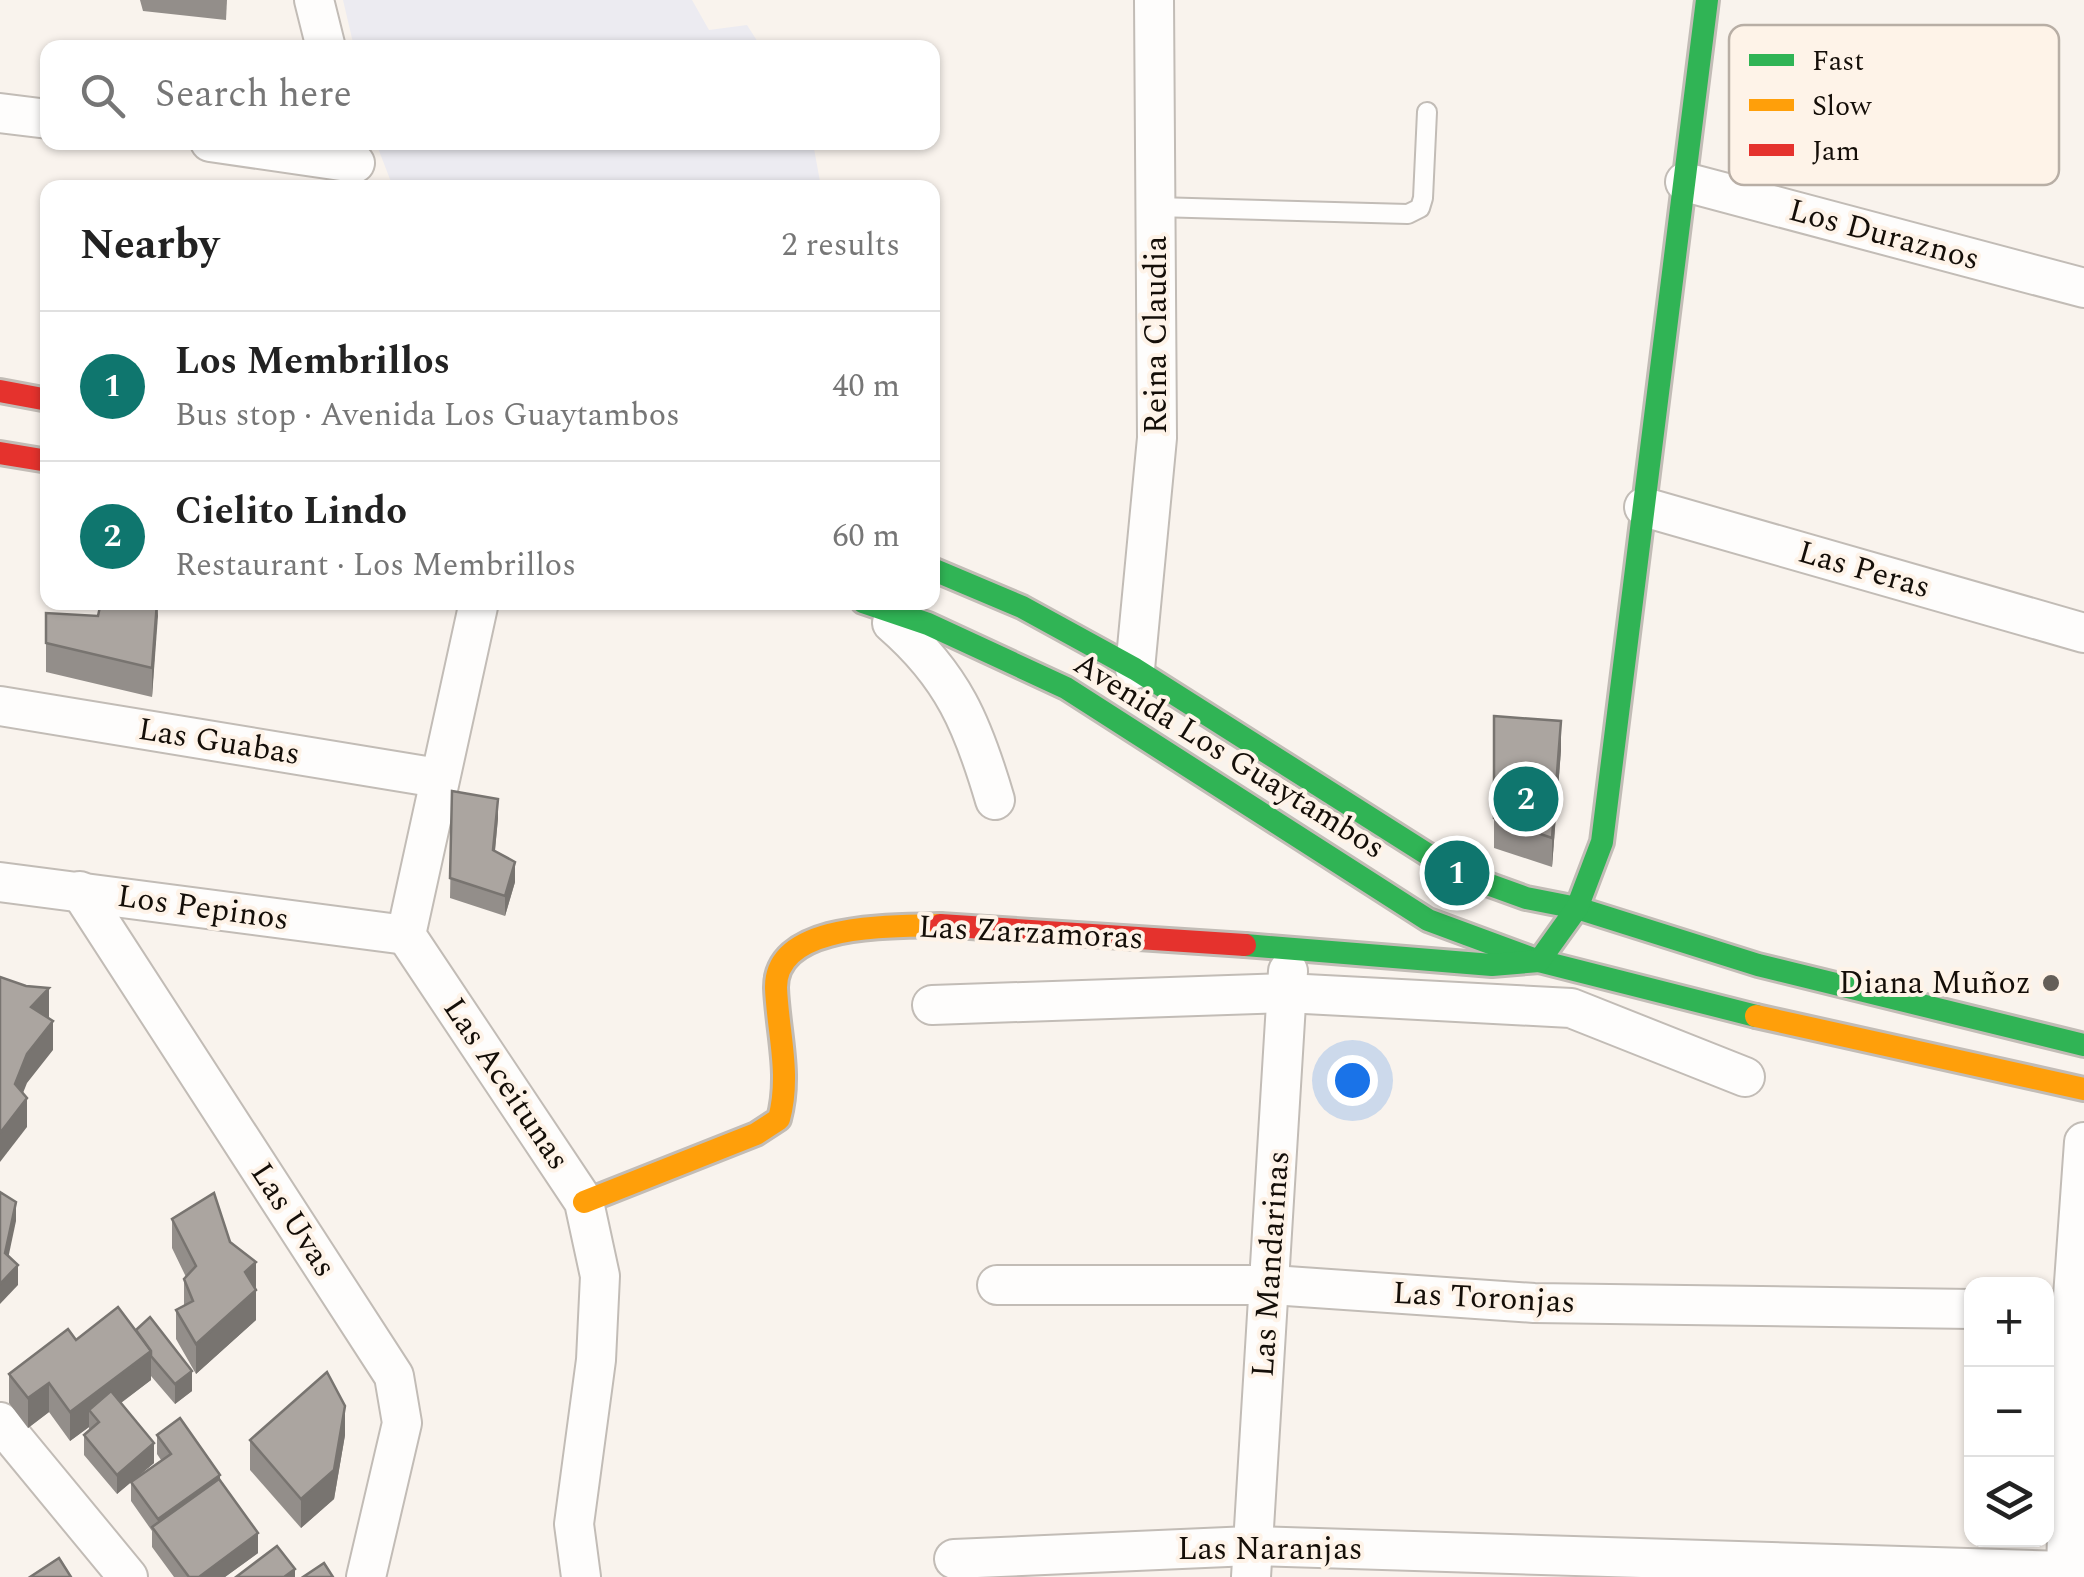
<!DOCTYPE html>
<html lang="en">
<head>
<meta charset="utf-8">
<style>
	body { margin:0; font-family:Spectral,serif; background:#f6f6f6; color:#222 }
	.controls { position:absolute; right:30px; bottom:30px; display:grid; overflow:hidden; border-radius:20px; box-shadow:0 2px 8px #0004 }
	.controls button { width:90px; height:90px; display:grid; place-items:center; padding:0; border:0; border-bottom:2px solid #e0e0e0; background:#fff; color:#222; font:50px sans-serif }
	.you { position:absolute; left:1352px; top:1080px; width:35px; height:35px; margin:-25px; border:8px solid #fff; border-radius:50%; background:#1a73e8; box-shadow:0 0 0 15px #1a73e833 }
	.badge { display:grid; place-items:center; width:65px; height:65px; border-radius:50%; background:#0f766e; color:#fff; font-size:32px; font-weight:700 }
	.pin { position:absolute; translate:-50% -50%; border:5px solid #fff; box-shadow:0 2px 10px #0006 }
	.list { margin:0; padding:0; list-style:none }
	h2 { display:flex; justify-content:space-between; align-items:center; height:130px; margin:0; padding:0 40px; font-size:42px }
	h2 small { font-size:32px; font-weight:400; color:#767676 }
	.list li { display:grid; grid-template-columns:65px 1fr auto; gap:30px; align-items:center; box-sizing:border-box; height:150px; padding:0 40px; border-top:2px solid #e0e0e0 }
	.list b { display:block; font-size:38px; white-space:nowrap }
	.list p { margin:0; font-size:32px; white-space:nowrap; color:#767676 }
	.list em { font-size:32px; font-style:normal; color:#767676 }
	.icon { flex:none; width:55px; height:55px; fill:none; stroke:currentColor; stroke-width:2; stroke-linecap:round; stroke-linejoin:round }
	.map { position:relative; flex:none; width:2084px; height:1577px; overflow:hidden }
	.search { position:absolute; background:#fff; box-shadow:0 2px 8px #0004; left:40px; top:40px; width:900px; height:110px; display:flex; align-items:center; gap:25px; box-sizing:border-box; padding:0 35px; border-radius:20px; color:#767676; font-size:38px }
	.panel { position:absolute; background:#fff; box-shadow:0 2px 8px #0004; left:40px; top:180px; width:900px; height:430px; border-radius:20px }
	.map>svg:first-child { display:block }
	.green { fill:#ecebf1 }
	.lines { fill:none; stroke-linecap:round; stroke-linejoin:round }
	.lane-casing { stroke:#c2bcb6; stroke-width:22 }
	.street-casing { stroke:#c2bcb6; stroke-width:42 }
	.fast-casing { stroke:#c2bcb6; stroke-width:28 }
	.slow-casing { stroke:#c2bcb6; stroke-width:28 }
	.jam-casing { stroke:#c2bcb6; stroke-width:28 }
	.lane { stroke:#fefdfc; stroke-width:18 }
	.street { stroke:#fefdfc; stroke-width:38 }
	.fast { stroke:#30b455; stroke-width:22 }
	.slow { stroke:#ff9f0a; stroke-width:22 }
	.jam { stroke:#e5322d; stroke-width:22 }
	.wall { fill:#938e8a }
	.shaded-wall { fill:#787470 }
	.building { fill:#aba5a0; stroke:#787470; stroke-width:2.5 }
	.poi-dot { fill:#645e58; stroke:#fef3e8; stroke-width:4 }
	.labels { text-anchor:middle; dominant-baseline:central; stroke-width:8; stroke-linejoin:round; paint-order:stroke }
	.street-label { font-size:32px; fill:#140e08; stroke:#fef3e8 }
	.poi-label { font-size:32px; fill:#140e08; stroke:#fef3e8; text-anchor:end }
	.key { fill:#fef3e8; stroke:#b8aea5; stroke-width:2.5 }
	.key-label { font-size:28px; fill:#140e08 }
</style>
</head>
<body>
<div class="map">
<svg width="2084" height="1577" viewBox="0 0 2084 1577">
	<rect width="100%" height="100%" fill="#f9f3ed"/>
	<g class="green">
		<polygon points="343,0 692,0 709,30 747,25 761,47 354,47"/>
		<polygon points="376,143 813,143 821,187 393,187"/>
	</g>
	<g class="lines">
		<g class="lane-casing">
			<polyline id="lane" points="1156,207 1408,214 1420,208 1423,198 1427,112"/>
		</g>
		<g class="street-casing">
			<g id="street">
				<polyline points="314,0 326,48"/>
				<polyline points="0,113 48,119"/>
				<polyline points="210,142 355,163"/>
				<polyline points="1685,182 2084,288"/>
				<polyline points="1644,507 2084,633"/>
				<polyline points="479,602 406,935 584,1202 600,1276 596,1360 574,1524 581,1577"/>
				<path d="M892,623C953,676 973,725 995,800"/>
				<polyline points="1135,669 1157,438 1154,0"/>
				<polyline points="0,706 438,778"/>
				<polyline points="0,882 406,935"/>
				<polyline points="80,891 394,1376 402,1423 366,1577"/>
				<polyline points="932,1005 1286,993 1571,1008 1745,1077"/>
				<polyline points="997,1285 1272,1285 1534,1303 1972,1309"/>
				<polyline points="0,1422 128,1577"/>
				<polyline points="954,1559 1250,1546 2066,1571"/>
				<polyline points="1251,1577 1288,971"/>
				<polyline points="2066,1577 2072,1311 2084,1142"/>
			</g>
		</g>
		<g class="fast-casing">
			<g id="fast">
				<polyline points="932,569 1022,607 1135,669 1457,873 1526,898 1577,908 1758,965 2084,1045"/>
				<polyline points="863,602 928,624 1066,688 1428,920 1539,961 1756,1016"/>
				<polyline points="1245,945 1492,965 1539,961 1577,908 1602,842 1707,0"/>
			</g>
		</g>
		<g class="slow-casing">
			<g id="slow">
				<polyline points="1756,1016 2084,1089"/>
				<path d="M584,1202L756,1134L779,1119C791,1074 778,1034 776,988C775,921 896,927 940,925"/>
			</g>
		</g>
		<g class="jam-casing">
			<g id="jam">
				<polyline points="0,391 48,400"/>
				<polyline points="0,453 48,461"/>
				<polyline points="940,925 1245,945"/>
			</g>
		</g>
		<use href="#lane" class="lane"/>
		<use href="#street" class="street"/>
		<use href="#fast" class="fast"/>
		<use href="#slow" class="slow"/>
		<use href="#jam" class="jam"/>
	</g>
	<g class="wall">
		<polygon points="140,0 227,0 226,20 143,11"/>
		<polygon points="158,602 152,697 46,672 46,613 98,616"/>
		<polygon points="1494,716 1561,750 1552,867 1494,848"/>
		<polygon points="452,791 498,818 495,851 515,882 505,916 450,898"/>
		<polygon points="172,1219 230,1242 256,1262 256,1320 196,1374 176,1339 176,1310 184,1305 184,1279 186,1277 172,1248"/>
		<polygon points="136,1330 192,1391 175,1404 151,1376 151,1380 121,1403 154,1463 134,1480 161,1460 157,1454 157,1435 220,1480 258,1553 225,1577 174,1577 152,1547 152,1531 131,1501 131,1482 117,1494 84,1455 84,1435 89,1430 89,1427 70,1441 49,1412 28,1428 9,1403 9,1374 76,1340"/>
		<polygon points="345,1435 334,1499 301,1528 250,1470 250,1440"/>
	</g>
	<g class="shaded-wall">
		<polygon points="157,602 158,616 152,697 152,668"/>
		<polygon points="1561,721 1561,750 1552,867 1552,838"/>
		<polygon points="498,799 498,818 493,870 493,850"/>
		<polygon points="515,862 515,882 505,916 505,896"/>
		<polygon points="49,988 49,1018 31,1036 31,1007"/>
		<polygon points="53,1021 53,1050 27,1083 15,1113 15,1084 27,1054"/>
		<polygon points="27,1098 27,1127 0,1162 0,1133"/>
		<polygon points="16,1202 16,1221 5,1273 5,1253"/>
		<polygon points="256,1262 256,1320 196,1374 196,1344 245,1272"/>
		<polygon points="18,1265 18,1285 0,1304 0,1284"/>
		<polygon points="151,1351 151,1380 98,1420 89,1410 89,1427 70,1441 70,1412"/>
		<polygon points="192,1371 192,1391 175,1404 175,1384"/>
		<polygon points="49,1383 49,1412 28,1428 28,1398"/>
		<polygon points="345,1406 345,1435 334,1499 301,1528 301,1499"/>
		<polygon points="154,1443 154,1463 117,1494 117,1475"/>
		<polygon points="220,1475 220,1495 158,1535 158,1519"/>
		<polygon points="258,1533 258,1553 225,1577 199,1577"/>
		<polygon points="295,1569 295,1577 284,1577"/>
	</g>
	<g class="building">
		<polygon points="101,602 157,602 152,668 46,643 46,613 98,616"/>
		<polygon points="1494,716 1561,721 1552,838 1494,818"/>
		<polygon points="452,791 498,799 493,850 515,862 505,896 450,878"/>
		<polygon points="0,977 26,986 49,988 31,1007 53,1021 27,1054 15,1084 27,1098 0,1133"/>
		<polygon points="0,1192 16,1202 5,1253 18,1265 0,1284"/>
		<polygon points="214,1193 230,1242 256,1262 245,1272 256,1290 196,1344 176,1310 193,1301 184,1279 196,1266 172,1219"/>
		<polygon points="118,1307 151,1351 70,1412 49,1383 28,1398 9,1374 68,1329 76,1340"/>
		<polygon points="150,1317 192,1371 175,1384 151,1356 151,1351 136,1330"/>
		<polygon points="327,1372 345,1406 334,1470 301,1499 250,1440"/>
		<polygon points="111,1391 154,1443 117,1475 84,1435 99,1422 89,1410"/>
		<polygon points="180,1418 220,1475 158,1519 131,1482 171,1454 157,1435"/>
		<polygon points="219,1479 258,1533 199,1577 189,1577 152,1527"/>
		<polygon points="277,1546 295,1569 284,1577 236,1577"/>
		<polygon points="59,1558 71,1577 30,1577"/>
		<polygon points="324,1563 333,1577 303,1577"/>
	</g>
	<circle class="poi-dot" cx="2051" cy="983" r="10"/>
	<g class="labels">
		<g class="street-label">
			<text transform="translate(1884 235) rotate(15)">Los Duraznos</text>
			<text transform="translate(1156 335) rotate(-90)">Reina Claudia</text>
			<text transform="translate(1864 570) rotate(16)">Las Peras</text>
			<text transform="translate(219 742) rotate(9)">Las Guabas</text>
			<text transform="translate(1229 756) rotate(32)">Avenida Los Guaytambos</text>
			<text transform="translate(203 908) rotate(8)">Los Pepinos</text>
			<text transform="translate(1031 933) rotate(3)">Las Zarzamoras</text>
			<text transform="translate(506 1084) rotate(56)">Las Aceitunas</text>
			<text transform="translate(293 1220) rotate(57)">Las Uvas</text>
			<text transform="translate(1271 1264) rotate(-86)">Las Mandarinas</text>
			<text transform="translate(1484 1298) rotate(3)">Las Toronjas</text>
			<text x="1270" y="1549">Las Naranjas</text>
		</g>
		<g class="poi-label">
			<text x="2031" y="983">Diana Muñoz</text>
		</g>
	</g>
	<rect x="1729" y="25" width="330" height="160" rx="15" class="key"/>
	<rect x="1749" y="54" width="45" height="12" fill="#30b455"/>
	<rect x="1749" y="99" width="45" height="12" fill="#ff9f0a"/>
	<rect x="1749" y="144" width="45" height="12" fill="#e5322d"/>
	<g class="key-label">
		<text x="1812" y="70">Fast</text>
		<text x="1812" y="115">Slow</text>
		<text x="1812" y="160">Jam</text>
	</g>
</svg>
<div class="controls">
<button>+</button>
<button>−</button>
<button><svg class="icon" aria-label="layers" viewBox="0 0 24 24"><path d="M12 4l9 5-9 5-9-5zM3 14l9 5 9-5"/></svg></button>
</div>
<div class="you"></div>
<div class="pin badge" style="left:1457px;top:873px">1</div>
<div class="pin badge" style="left:1526px;top:799px">2</div>
<div class="search"><svg class="icon" aria-label="search" viewBox="0 0 24 24"><circle cx="10" cy="10" r="6"/><path d="M15 15l6 6"/></svg>Search here</div>
<section class="panel">
<h2>Nearby<small>2 results</small></h2>
<ul class="list">
<li><span class="badge">1</span><div><b>Los Membrillos</b><p>Bus stop · Avenida Los Guaytambos</p></div><em>40 m</em></li>
<li><span class="badge">2</span><div><b>Cielito Lindo</b><p>Restaurant · Los Membrillos</p></div><em>60 m</em></li>
</ul>
</section>
</div>
</body>
</html>
